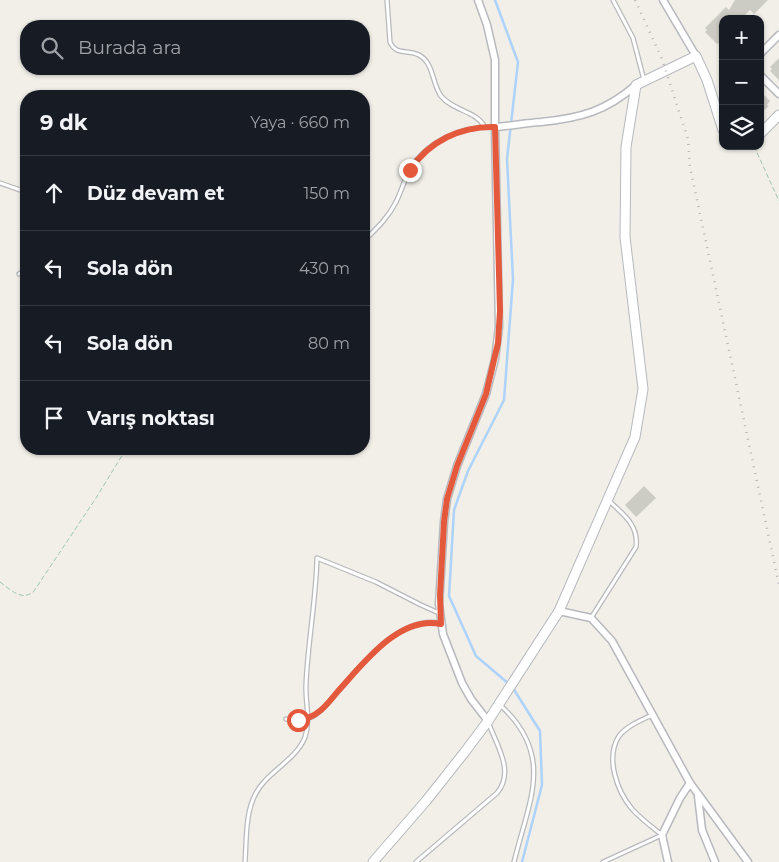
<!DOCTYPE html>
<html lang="tr">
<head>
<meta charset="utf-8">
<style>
	body { margin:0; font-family:Montserrat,sans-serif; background:#20242c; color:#f1f3f6 }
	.controls { position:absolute; right:15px; top:15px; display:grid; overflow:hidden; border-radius:10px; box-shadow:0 1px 4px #0004 }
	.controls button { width:45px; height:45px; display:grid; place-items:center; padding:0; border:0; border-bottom:1px solid #363941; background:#171b24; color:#f1f3f6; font:25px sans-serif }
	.stop { position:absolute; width:15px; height:15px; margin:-11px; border:4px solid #e4583b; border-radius:50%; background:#fff }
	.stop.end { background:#e4583b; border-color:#fff; box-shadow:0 1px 5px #0008 }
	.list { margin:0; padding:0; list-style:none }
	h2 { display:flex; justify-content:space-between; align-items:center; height:65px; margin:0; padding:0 20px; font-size:21px }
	h2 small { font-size:16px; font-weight:400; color:#9ea1a6 }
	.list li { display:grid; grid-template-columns:32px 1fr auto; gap:15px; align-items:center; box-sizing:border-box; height:75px; padding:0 20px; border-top:1px solid #363941 }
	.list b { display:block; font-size:19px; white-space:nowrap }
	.list em { font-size:16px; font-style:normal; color:#9ea1a6 }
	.icon { flex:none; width:28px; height:28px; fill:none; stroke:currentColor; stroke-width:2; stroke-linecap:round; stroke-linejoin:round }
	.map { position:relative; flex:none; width:779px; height:862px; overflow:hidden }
	.search { position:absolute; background:#171b24; box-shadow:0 1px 4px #0004; left:20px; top:20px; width:350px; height:55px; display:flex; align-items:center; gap:12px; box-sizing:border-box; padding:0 18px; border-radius:20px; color:#9ea1a6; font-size:19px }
	.panel { position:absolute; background:#171b24; box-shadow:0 1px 4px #0004; left:20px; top:90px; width:350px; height:365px; border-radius:20px }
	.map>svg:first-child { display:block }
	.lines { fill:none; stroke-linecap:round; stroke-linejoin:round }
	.stream { stroke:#add2fc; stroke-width:2.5 }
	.building { fill:#cccbc4 }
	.lane-casing { stroke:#b8b9be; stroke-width:5.5 }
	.street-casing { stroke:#b8b9be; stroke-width:9 }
	.secondary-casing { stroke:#b6b9be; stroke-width:11 }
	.path { stroke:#9fc7ae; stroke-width:1; stroke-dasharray:5 2.5; stroke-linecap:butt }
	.lane { stroke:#fff; stroke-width:3 }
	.street { stroke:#fff; stroke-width:6 }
	.secondary { stroke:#fff; stroke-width:9 }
	.rail { stroke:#b6b6b7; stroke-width:2.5; stroke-dasharray:1 6; stroke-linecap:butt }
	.route { stroke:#e4583b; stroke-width:6 }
</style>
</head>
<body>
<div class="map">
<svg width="779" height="862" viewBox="0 0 779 862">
	<rect width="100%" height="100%" fill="#f1efe8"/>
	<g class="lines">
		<g class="stream">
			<polyline points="495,0 518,62 507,159 513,279 504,400 468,471 454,510 449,596 476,656 509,684"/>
			<polyline points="513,688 540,731 542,785 522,862"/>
		</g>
	</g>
	<g class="building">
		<polygon points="735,0 768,0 754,14 750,10 741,19 723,19 723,47 719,43 717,44 705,32 707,30 705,28 726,7 729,10"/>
		<polygon points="779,58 779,80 770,71 772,69 770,67"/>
		<polygon points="760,91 770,101 767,105 769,106 760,114"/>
		<polygon points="644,486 656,498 636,517 625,505"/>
	</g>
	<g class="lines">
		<g class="lane-casing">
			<g id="lane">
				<path d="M387,0L390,42C396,56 408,49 419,55C434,63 432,84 441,96C453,111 475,110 485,127"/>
				<polyline points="613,0 633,38 644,80"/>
				<polyline points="0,183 26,192"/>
				<path d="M364,241C376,229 388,218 396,202C401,192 404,181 409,171C426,141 461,126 494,127"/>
				<polyline points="19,274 26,270"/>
				<path d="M591,618L636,547C639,525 623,514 608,500"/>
				<path d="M499,704C556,755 529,800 514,862"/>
				<path d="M286,719C295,719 303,721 312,717C322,712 329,701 337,693C361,665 399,615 440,623"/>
				<path d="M245,862C247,835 244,803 264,782C277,767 298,756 305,737C311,720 305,701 306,684C308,641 316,600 317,558L376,582L421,605L439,613"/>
				<path d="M416,862L497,793C515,772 497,746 489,724"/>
				<path d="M603,862L662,835C652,827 641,819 632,809C617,791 605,758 619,736C627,726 641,720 652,715"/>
			</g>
		</g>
		<g class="street-casing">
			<g id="street">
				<polyline points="478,0 487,25 495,60 495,127 499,327 495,359 486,394 457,466 447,499 444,522 439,604 443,634 462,683 471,699 488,721"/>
				<polyline points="663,0 696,56"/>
				<polyline points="760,54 779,35"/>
				<polyline points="760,75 779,94"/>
				<path d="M495,127C510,126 526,123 541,122C581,118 606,111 636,85"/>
				<polyline points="559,611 591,618 612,641 690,783 748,862"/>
				<polyline points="698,796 702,830 715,862"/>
				<polyline points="668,862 662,835 680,798 690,783"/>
			</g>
		</g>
		<g class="secondary-casing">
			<g id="secondary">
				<polyline points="760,134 779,115"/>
				<polyline points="373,862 426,801 464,753 488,721 559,611 635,437 643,389 625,237 626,147 636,85 696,56 707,80 723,130"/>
			</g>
		</g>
		<g class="path">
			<polyline points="754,146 779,201"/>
			<path d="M0,582C11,590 22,602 34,591L96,498L126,449"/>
		</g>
		<use href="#lane" class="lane"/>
		<use href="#street" class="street"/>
		<use href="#secondary" class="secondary"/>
		<polyline class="rail" points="635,0 662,59 688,139 690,167 779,585"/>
	</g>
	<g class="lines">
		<path class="route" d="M298,720C317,718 327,705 338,691C363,664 399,615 441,624L440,595L444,522L447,499L457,466L486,394L498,343L500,311L495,127C461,126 429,141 410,170"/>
	</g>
</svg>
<div class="controls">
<button>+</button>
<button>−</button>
<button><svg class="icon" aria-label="layers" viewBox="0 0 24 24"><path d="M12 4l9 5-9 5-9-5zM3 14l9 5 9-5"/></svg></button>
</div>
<div class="stop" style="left:298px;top:720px"></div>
<div class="stop end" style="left:410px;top:170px"></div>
<div class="search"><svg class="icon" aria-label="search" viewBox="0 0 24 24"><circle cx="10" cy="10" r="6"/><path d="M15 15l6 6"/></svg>Burada ara</div>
<section class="panel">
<h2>9 dk<small>Yaya · 660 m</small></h2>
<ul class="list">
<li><svg class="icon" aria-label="ahead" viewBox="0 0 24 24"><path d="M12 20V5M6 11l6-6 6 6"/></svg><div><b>Düz devam et</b></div><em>150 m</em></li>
<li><svg class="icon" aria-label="left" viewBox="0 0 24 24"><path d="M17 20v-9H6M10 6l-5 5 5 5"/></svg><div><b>Sola dön</b></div><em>430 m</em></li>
<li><svg class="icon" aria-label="left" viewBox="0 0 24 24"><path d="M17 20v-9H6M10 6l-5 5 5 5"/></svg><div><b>Sola dön</b></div><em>80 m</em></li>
<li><svg class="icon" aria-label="arrive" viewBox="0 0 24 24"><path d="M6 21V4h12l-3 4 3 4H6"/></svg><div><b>Varış noktası</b></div></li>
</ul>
</section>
</div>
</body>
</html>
